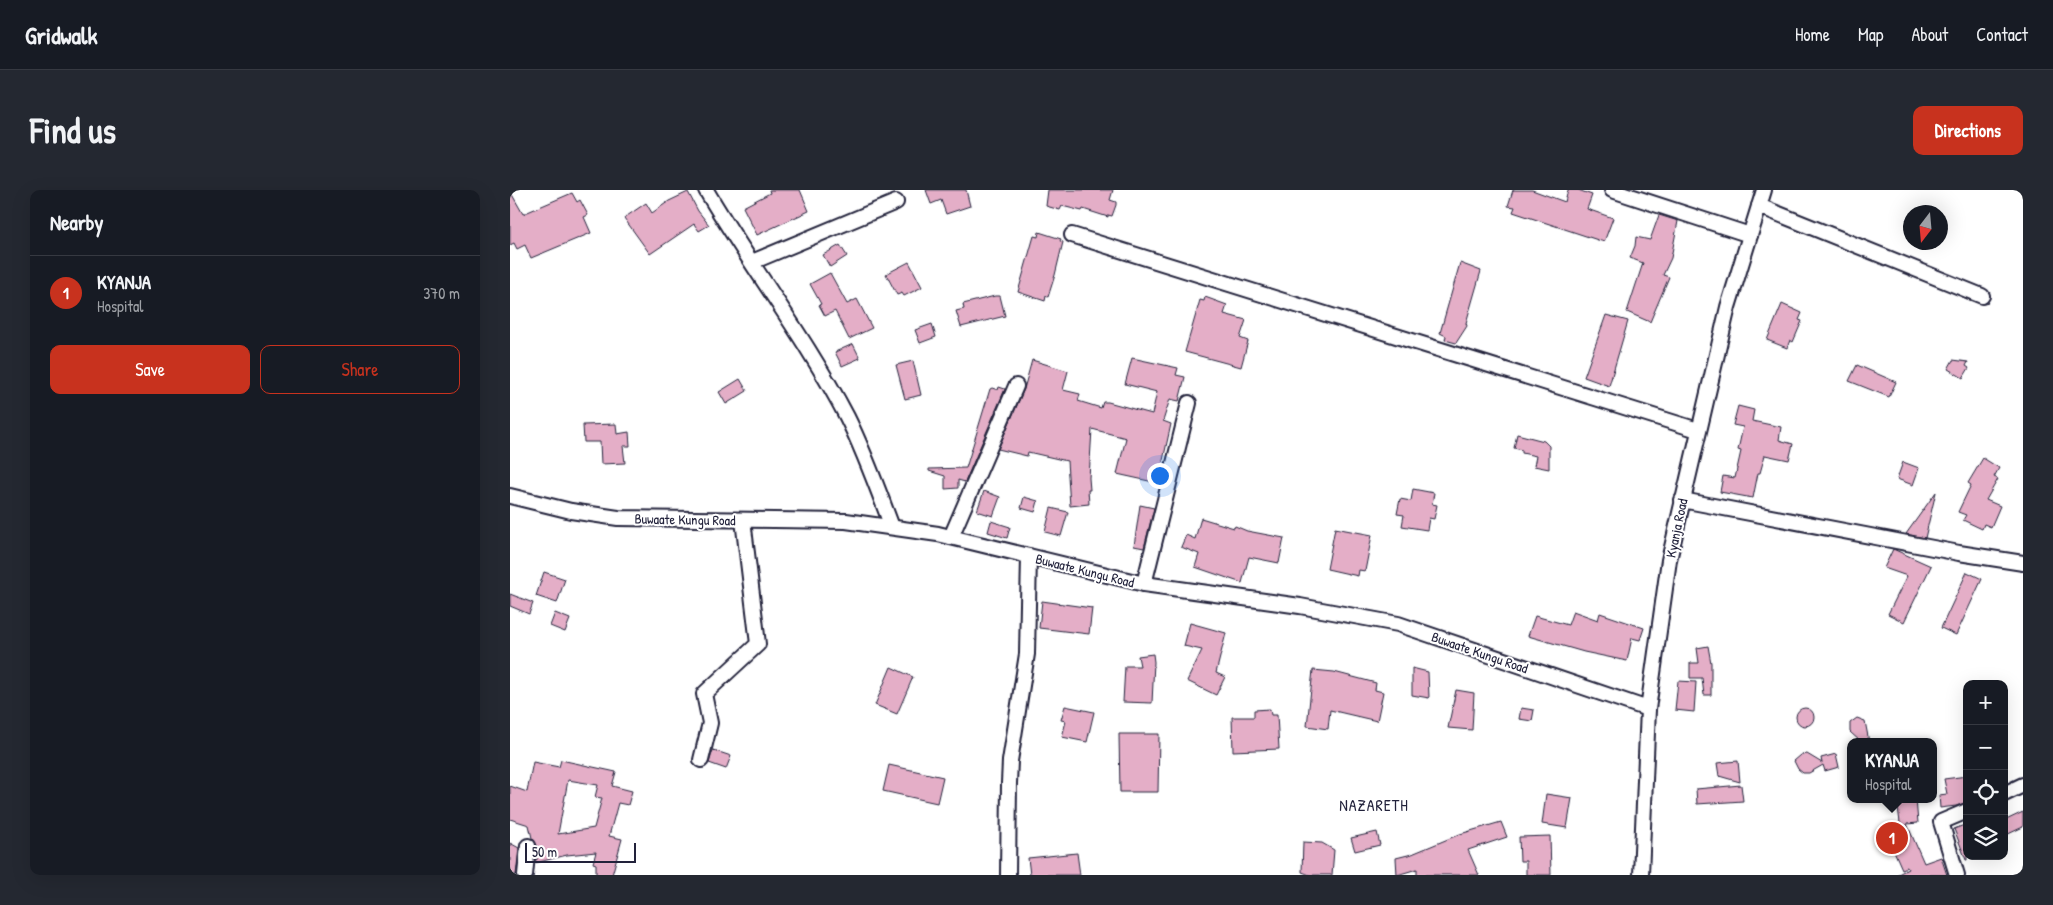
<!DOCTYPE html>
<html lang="en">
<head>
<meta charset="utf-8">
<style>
	body { margin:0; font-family:"Patrick Hand",sans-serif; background:#242831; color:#f1f3f6 }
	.controls { position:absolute; right:15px; bottom:15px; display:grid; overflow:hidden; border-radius:10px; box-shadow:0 5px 20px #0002 }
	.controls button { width:45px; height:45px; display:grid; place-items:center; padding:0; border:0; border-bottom:1px solid #363941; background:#171b24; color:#f1f3f6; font:25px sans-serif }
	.compass { position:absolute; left:1393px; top:15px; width:45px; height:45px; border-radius:50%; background:#171b24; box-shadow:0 5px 20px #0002; rotate:196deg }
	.scale { position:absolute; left:15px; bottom:12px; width:111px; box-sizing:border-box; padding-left:5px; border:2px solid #22223b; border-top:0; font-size:14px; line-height:18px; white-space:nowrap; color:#22223b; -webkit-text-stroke:4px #fff; paint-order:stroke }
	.you { position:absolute; left:649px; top:285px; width:18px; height:18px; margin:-12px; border:4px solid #fff; border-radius:50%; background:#1a73e8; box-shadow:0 0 0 8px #1a73e833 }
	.badge { display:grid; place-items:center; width:32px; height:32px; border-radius:50%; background:#c8321e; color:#fff; font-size:16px; font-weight:700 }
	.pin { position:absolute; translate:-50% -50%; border:2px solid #fff; box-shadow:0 1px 5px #0006 }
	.popup { position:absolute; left:1337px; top:548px; width:90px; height:65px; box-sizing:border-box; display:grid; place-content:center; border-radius:10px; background:#171b24; filter:drop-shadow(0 1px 4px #0005); font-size:16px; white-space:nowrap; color:#9ea1a6 }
	.popup b { font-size:19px; color:#f1f3f6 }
	.popup::after { content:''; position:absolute; left:50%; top:100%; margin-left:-10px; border:10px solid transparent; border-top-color:#171b24 }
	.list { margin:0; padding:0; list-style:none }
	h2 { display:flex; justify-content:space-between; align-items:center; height:65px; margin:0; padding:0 20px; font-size:21px }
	h2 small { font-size:16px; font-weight:400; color:#9ea1a6 }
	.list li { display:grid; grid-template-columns:32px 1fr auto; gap:15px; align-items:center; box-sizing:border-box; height:75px; padding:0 20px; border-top:1px solid #363941 }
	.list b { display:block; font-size:19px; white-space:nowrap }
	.list p { margin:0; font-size:16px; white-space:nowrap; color:#9ea1a6 }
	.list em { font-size:16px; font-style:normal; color:#9ea1a6 }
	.actions { display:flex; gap:10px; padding:15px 20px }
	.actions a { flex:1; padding:11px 0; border:1px solid #c8321e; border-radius:10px; text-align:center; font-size:18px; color:#c8321e }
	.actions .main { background:#c8321e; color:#fff }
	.icon { flex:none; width:28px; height:28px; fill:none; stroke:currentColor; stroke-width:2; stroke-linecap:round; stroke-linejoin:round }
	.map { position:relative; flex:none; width:1513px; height:685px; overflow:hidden; border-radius:10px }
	header { display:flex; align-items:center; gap:30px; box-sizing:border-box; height:70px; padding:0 25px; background:#171b24; border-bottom:1px solid #363941 }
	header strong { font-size:24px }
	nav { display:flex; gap:28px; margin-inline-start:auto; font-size:18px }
	.intro { display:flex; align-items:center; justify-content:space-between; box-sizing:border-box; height:120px; padding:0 30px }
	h1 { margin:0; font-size:35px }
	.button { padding:12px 22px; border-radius:10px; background:#c8321e; color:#fff; font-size:18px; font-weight:700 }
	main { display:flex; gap:30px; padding:0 30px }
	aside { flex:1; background:#171b24; border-radius:10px; box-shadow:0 5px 20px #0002 }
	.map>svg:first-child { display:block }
	.building { fill:#e4aec7; stroke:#22223b; fill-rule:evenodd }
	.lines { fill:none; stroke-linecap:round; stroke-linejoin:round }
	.minor-casing { stroke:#22223b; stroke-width:18 }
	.minor { stroke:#fff; stroke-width:14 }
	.labels { text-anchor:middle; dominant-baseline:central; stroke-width:4; stroke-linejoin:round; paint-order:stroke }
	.street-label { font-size:14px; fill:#22223b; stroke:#fff }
	.quarter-label { font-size:16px; letter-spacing:1px; fill:#22223b; stroke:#fff }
</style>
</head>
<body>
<header>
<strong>Gridwalk</strong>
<nav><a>Home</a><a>Map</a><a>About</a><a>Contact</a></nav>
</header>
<div class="intro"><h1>Find us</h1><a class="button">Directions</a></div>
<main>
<aside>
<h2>Nearby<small></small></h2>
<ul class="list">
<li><span class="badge">1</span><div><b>KYANJA</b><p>Hospital</p></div><em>370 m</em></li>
</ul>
<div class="actions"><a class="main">Save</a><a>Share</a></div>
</aside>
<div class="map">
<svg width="1513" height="685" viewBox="0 0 1513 685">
	<rect width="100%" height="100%" fill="#fff"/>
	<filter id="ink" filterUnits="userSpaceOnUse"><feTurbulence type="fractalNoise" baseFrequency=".02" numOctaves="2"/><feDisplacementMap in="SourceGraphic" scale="10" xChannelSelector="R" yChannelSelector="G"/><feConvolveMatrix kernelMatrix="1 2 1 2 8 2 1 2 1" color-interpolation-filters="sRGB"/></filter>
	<g filter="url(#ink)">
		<g class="building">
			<polygon points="259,0 290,0 299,21 247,45 233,17 260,3"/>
			<polygon points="416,0 456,0 460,16 436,24 431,10 421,14"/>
			<polygon points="538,0 603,0 600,10 606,12 606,15 602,26 598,25 598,27 573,19 572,21 552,16 550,20 536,16"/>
			<polygon points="1003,0 1022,0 1055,12 1058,0 1068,0 1082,5 1077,19 1103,28 1094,52 1003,22 1005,17 998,16"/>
			<polygon points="0,1 13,24 62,3 67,12 70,10 78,25 74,27 81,43 21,68 15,55 7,59 4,53 0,55"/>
			<polygon points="178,2 188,21 199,35 189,41 184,34 140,64 114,28 136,13 142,23 159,11"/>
			<polygon points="1149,25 1168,31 1161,68 1153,85 1159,87 1140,132 1117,122 1133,73 1120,68 1125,56 1126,47 1140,50"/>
			<polygon points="529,42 551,49 550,51 553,52 545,85 538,107 536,106 535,111 508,102 524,46 528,47"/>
			<polygon points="330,55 337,66 320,77 313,65"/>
			<polygon points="399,72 412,97 394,106 392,103 387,105 376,84"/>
			<polygon points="950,73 971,81 956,133 957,136 946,153 935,150 936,146 930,143"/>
			<polygon points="320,83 337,114 347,109 362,138 339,149 325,121 315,126 309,115 311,114 300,94"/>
			<polygon points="485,106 490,106 495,126 451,137 446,121 454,119 453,114"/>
			<polygon points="695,107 717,115 714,124 736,130 730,148 738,151 731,177 675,162 690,110 694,111"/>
			<polygon points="1272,114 1292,123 1289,130 1292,131 1283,152 1280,150 1277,158 1257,150"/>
			<polygon points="1096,125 1118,131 1099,196 1074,187"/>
			<polygon points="422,134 426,147 410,153 405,140"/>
			<polygon points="343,154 350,168 332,176 325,162"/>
			<polygon points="622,168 668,178 666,185 675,187 669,211 660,209 653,231 661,234 648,293 607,284 616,248 582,239 579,288 580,300 578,300 579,314 560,316 557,271 518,262 517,266 488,259 514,199 522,170 558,181 553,200 570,204 568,211 591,218 593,212 598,212 642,224 647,202 615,194"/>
			<polygon points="1443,170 1458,172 1456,176 1459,178 1453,188 1438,179"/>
			<polygon points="403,171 411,205 395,209 386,175"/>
			<polygon points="1347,175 1386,192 1379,207 1339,191"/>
			<polygon points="230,189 237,201 216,214 209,202"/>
			<polygon points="489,197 495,199 455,292 448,290 448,298 435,299 435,286 419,281 419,279 456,278 480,199 482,198 488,200"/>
			<polygon points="1228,216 1244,220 1242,231 1271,237 1269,250 1283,254 1279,270 1255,265 1250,283 1248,283 1243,308 1210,302 1213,286 1225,288 1231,261 1228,260 1233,237 1223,235"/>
			<polygon points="106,234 107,244 119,242 120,256 113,256 115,273 91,274 90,252 74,252 73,235"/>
			<polygon points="1007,244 1034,251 1039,256 1039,279 1024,276 1026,266 1012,263 1012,260 1004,258"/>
			<polygon points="1473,268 1489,278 1484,287 1488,289 1476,310 1490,316 1481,337 1474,334 1472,339 1453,330 1456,325 1448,322 1461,295 1458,293"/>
			<polygon points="1393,272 1409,278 1403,295 1387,289"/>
			<polygon points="903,299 924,303 922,314 927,315 924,329 919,328 917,340 892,336 894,325 887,324 890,309 901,311"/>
			<polygon points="474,301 490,307 483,326 467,321"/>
			<polygon points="1426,302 1415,348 1396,344"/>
			<polygon points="514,307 528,311 525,322 511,318"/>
			<polygon points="630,315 644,318 634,358 624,356"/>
			<polygon points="541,318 558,322 551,346 535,342"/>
			<polygon points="691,328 724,338 725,336 737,341 774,348 769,373 739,367 732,393 685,377 689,364 671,357 676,345 685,349"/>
			<polygon points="481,331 500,337 497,348 478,342"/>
			<polygon points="825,338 862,345 855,381 849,380 848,386 817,379"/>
			<polygon points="1383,359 1421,376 1394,432 1378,424 1397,386 1374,378"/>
			<polygon points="34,382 55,389 47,413 26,406"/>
			<polygon points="1457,382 1472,389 1446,445 1431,438"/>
			<polygon points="0,404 23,413 19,424 0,416"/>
			<polygon points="532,411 582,418 579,444 529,438"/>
			<polygon points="1063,421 1088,430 1090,423 1134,438 1130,450 1122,448 1117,471 1074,462 1018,446 1025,426 1058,435"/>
			<polygon points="45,423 60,429 55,442 40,436"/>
			<polygon points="680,433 716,443 706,483 715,487 706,505 677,491 692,460 674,456"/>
			<polygon points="1198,456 1201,473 1201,505 1194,505 1192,488 1180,488 1180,473 1189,473 1187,458"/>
			<polygon points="643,464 644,472 642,513 613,512 615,476 630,476 628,466"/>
			<polygon points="381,477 403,487 387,524 365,515"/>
			<polygon points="902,478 918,482 919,508 902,505"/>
			<polygon points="803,480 824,482 866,493 865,500 873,502 867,531 820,520 818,539 797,536"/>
			<polygon points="1168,491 1186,492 1184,522 1165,520"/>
			<polygon points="946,500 964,503 962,540 938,538"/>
			<polygon points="555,516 584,522 577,552 552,547 556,531 551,530"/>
			<polygon points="1011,518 1024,520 1022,531 1009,529"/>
			<circle cx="1295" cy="527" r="9"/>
			<polygon points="760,519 761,525 767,525 769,559 723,561 722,527 744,527 744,520"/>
			<polygon points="1347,528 1355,531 1359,552 1351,552 1340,542 1340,533"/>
			<polygon points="609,544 649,544 648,602 610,602"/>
			<polygon points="203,560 221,566 216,579 199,573"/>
			<polygon points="1297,564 1312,573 1311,568 1326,564 1329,577 1315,581 1313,575 1299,583 1293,583 1288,579 1284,571 1291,565"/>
			<path d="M51,570L106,582L102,596L122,601L118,615L108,613L99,646L112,649L102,685H86V674L83,673L86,662L57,665L25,673V669L27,670L26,653L22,648L19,635L0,629V596L17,602L23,572L49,577ZM58,590L88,595L85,607L92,608L84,638L48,644Z"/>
			<polygon points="1228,571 1230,592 1209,586 1207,573"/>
			<polygon points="379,575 433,587 427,613 373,601"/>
			<polygon points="1457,586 1457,612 1446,616 1430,618 1429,605 1437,604 1434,589"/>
			<polygon points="1231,595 1233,611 1187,614 1186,599"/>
			<polygon points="1036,604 1062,608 1057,638 1032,634"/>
			<polygon points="1387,609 1406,609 1408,633 1397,634 1414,673 1431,667 1437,685 1386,685 1398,679 1397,677 1392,679 1381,654 1392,649"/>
			<polygon points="1513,622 1513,637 1494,646 1494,631"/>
			<polygon points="991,632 997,647 958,660 969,685 907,685 907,679 887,685 886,668 902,664 950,644"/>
			<polygon points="1457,634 1457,670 1456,670 1444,639"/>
			<polygon points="867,642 870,655 845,661 841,648"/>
			<polygon points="1040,646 1041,685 1016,685 1016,671 1010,671 1009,647"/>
			<polygon points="793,652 812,653 824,660 822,685 800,685 792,682"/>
			<polygon points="0,653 9,658 6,685 0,685"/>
			<polygon points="567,663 570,685 520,685 518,668"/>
		</g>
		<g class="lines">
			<g class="minor-casing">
				<g id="minor">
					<path d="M196,0C241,77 296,148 337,227C355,263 368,300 382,337"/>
					<polyline points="1102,0 1240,45"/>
					<polyline points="1249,16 1472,106"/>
					<polyline points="562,45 1188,240"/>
					<polyline points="242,72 386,12"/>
					<polyline points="0,306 61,321 108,328 336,331 428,344 634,394 790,416 888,434 1138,519"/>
					<polyline points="1172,310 1449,363 1513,373"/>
					<polyline points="441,347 506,196"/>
					<polyline points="634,394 679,213"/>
					<polyline points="191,570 200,533 194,504 248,454 233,330"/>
					<polyline points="1494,604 1513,595"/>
					<polyline points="15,685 18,656"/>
					<polyline points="498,685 499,593 500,571 517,464 519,366"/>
					<polyline points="1131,685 1138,519 1159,370 1218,117 1254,0"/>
					<polyline points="1447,685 1431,632 1457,621"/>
				</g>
			</g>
			<use href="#minor" class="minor"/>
		</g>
	</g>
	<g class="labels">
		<g class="street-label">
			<text transform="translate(175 329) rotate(1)">Buwaate Kungu Road</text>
			<text transform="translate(1166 338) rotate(-78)">Kyanja Road</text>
			<text transform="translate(575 380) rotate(14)">Buwaate Kungu Road</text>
			<text transform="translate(970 462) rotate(19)">Buwaate Kungu Road</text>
		</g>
		<g class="quarter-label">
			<text x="864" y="615">NAZARETH</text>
		</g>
	</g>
</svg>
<div class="controls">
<button>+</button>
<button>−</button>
<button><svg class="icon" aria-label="locate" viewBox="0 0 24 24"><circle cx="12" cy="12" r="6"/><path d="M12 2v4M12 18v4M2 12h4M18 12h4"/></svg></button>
<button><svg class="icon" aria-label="layers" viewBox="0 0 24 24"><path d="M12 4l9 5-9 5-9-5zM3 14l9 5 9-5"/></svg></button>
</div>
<svg class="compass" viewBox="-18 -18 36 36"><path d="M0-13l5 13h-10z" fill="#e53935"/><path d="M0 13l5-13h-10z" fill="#9ea1a6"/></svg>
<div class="scale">50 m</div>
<div class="you"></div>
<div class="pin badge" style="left:1382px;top:648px">1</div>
<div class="popup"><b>KYANJA</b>Hospital</div>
</div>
</main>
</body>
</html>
